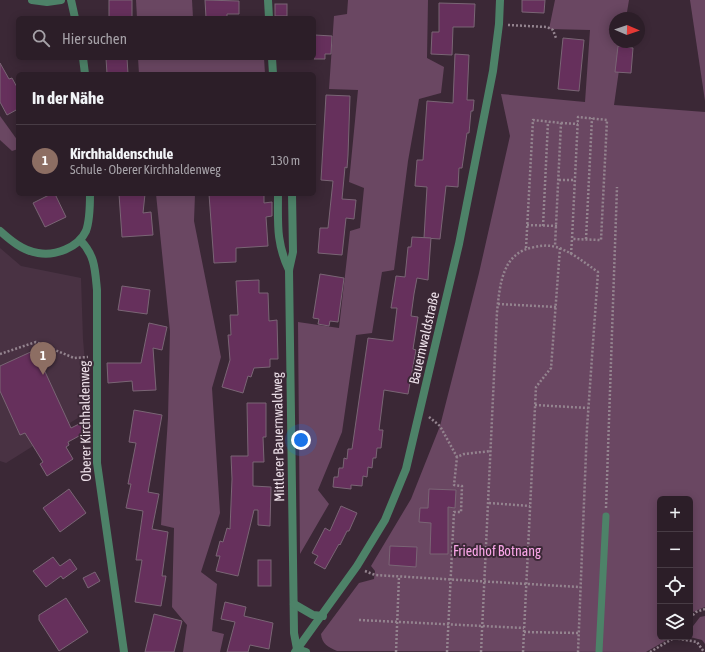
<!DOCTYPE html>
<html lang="de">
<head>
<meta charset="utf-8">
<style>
	body { margin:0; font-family:"Asap Condensed",sans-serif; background:#382b34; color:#f1f3f6 }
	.controls { position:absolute; right:12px; bottom:12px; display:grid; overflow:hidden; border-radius:6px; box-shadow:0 2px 10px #0003 }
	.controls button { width:36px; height:36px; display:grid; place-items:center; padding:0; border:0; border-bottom:1px solid #483c45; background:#2c1e28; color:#f1f3f6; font:20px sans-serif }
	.compass { position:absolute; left:609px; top:12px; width:36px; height:36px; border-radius:50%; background:#2c1e28; box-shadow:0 2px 10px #0003; rotate:92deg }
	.you { position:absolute; left:301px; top:440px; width:14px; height:14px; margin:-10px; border:3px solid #fff; border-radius:50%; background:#1a73e8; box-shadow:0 0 0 6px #1a73e833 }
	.badge { display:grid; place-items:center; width:26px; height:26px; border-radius:50%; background:#8c9099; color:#fff; font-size:13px; font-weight:700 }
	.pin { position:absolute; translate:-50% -33px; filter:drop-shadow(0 1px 2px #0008) }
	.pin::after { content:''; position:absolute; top:21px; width:14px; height:12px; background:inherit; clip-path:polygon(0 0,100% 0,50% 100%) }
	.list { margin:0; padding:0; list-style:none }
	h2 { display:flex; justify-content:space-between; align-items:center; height:52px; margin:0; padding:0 16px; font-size:17px }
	h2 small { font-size:13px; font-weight:400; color:#a6a2a8 }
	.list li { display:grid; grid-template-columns:26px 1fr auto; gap:12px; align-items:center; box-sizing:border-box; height:72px; padding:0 16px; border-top:1px solid #483c45 }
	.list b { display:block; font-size:15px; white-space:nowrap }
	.list p { margin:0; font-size:13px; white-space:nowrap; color:#a6a2a8 }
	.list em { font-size:13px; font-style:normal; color:#a6a2a8 }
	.icon { flex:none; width:22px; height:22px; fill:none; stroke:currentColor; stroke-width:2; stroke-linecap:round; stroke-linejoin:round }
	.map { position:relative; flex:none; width:705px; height:652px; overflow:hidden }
	.search { position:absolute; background:#2c1e28; box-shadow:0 2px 10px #0003; left:16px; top:16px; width:300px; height:44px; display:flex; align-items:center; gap:10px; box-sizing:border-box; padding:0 14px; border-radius:6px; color:#a6a2a8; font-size:15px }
	.panel { position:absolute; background:#2c1e28; box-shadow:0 2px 10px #0003; left:16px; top:72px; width:300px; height:124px; border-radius:6px }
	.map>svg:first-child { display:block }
	.built { fill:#493243 }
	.green { fill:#6a4762 }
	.building { fill:#66305c; stroke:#7a6575 }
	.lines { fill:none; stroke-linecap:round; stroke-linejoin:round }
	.path { stroke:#94848f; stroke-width:2.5; stroke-dasharray:2 2; stroke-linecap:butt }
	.lane { stroke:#4d8268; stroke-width:7 }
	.street { stroke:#4d8268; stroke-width:8 }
	.labels { text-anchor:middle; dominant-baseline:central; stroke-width:4; stroke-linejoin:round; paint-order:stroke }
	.street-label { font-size:14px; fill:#ede0e9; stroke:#3b2836 }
	.park-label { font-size:14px; fill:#fba7e9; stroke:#3b2836 }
</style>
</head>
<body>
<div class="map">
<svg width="705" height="652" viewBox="0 0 705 652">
	<rect width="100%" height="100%" fill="#3b2836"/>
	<polygon class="built" points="0,248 21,266 81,278 83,339 89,411 6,463 0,461"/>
	<g class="green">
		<polygon points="136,0 192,0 193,18 137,18"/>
		<polygon points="348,0 428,0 427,58 444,67 441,93 419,99 408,161 394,270 382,272 372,333 356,335 342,432 318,490 329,504 300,554 298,322 339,328 350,231 360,228 364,188 349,182 358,90 329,89 334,16 347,14"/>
		<path d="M555,0H629L626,18H615V42H623L614,105L705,112V607L693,612L690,616V499H660V637H672L646,652L337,651C328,647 322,644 321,634L359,583L374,579L375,571L371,566L411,499L440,426L479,273L510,136L501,94L585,102L590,30L549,29Z"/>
		<polygon points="690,0 705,0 705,101"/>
		<polygon points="138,58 264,58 265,74 139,74"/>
		<polygon points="0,116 18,141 18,149 12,151 0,140"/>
		<polygon points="156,194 195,194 194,221 221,357 212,388 220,513 201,572 217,584 212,631 224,634 220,652 183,652 187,625 172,607 174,528 161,525 168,418 170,331"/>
		<polygon points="705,616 705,644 702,640 690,637 690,630 700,617"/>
	</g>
	<g class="building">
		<rect x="109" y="0" width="23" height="18"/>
		<polygon points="205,0 239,1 239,14 227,14 227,18 206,18"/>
		<polygon points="522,0 545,0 544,13 522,12"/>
		<polygon points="439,3 475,4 474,27 453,27 452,55 431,54 432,32 439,32"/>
		<rect x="275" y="4" width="12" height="12"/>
		<polygon points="315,35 332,36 331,54 325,54 325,59 314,59"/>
		<polygon points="563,38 584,40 579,91 558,89"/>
		<polygon points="618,46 633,48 631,73 615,72"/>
		<polygon points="455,54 469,55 467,100 474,100 473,111 471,111 469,133 467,133 462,168 459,168 458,187 446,186 440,239 424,238 427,187 415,186 417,160 423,160 427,101 453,103"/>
		<polygon points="106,58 127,58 128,74 107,74"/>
		<polygon points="0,63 9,79 12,78 18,89 18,109 7,115 0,102"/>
		<polygon points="326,95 350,96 348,155 347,168 345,167 342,199 356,200 354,219 346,218 342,255 318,253 320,228 328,228 333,181 321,180"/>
		<polygon points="51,194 55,194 66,217 45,227 33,203"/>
		<polygon points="119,194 145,194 143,213 151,212 153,235 122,237"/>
		<polygon points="209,194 264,194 264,203 272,202 272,216 266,217 268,246 236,248 236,262 214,263"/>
		<polygon points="412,237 431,238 428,280 417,278 414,294 411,316 418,317 413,349 416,350 408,394 384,390 379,430 383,430 381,448 377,448 376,458 373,458 372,468 368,467 367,477 363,476 362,486 351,485 351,489 333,487 334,477 338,477 339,468 343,468 344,458 347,459 348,449 352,449 368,338 393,341 397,308 391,308 396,276 405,277 408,247 411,247"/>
		<polygon points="320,274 344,278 338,322 330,321 329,326 318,324 319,319 313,318"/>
		<polygon points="259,280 259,293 268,293 269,321 277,320 278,359 270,359 270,367 254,368 251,377 248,376 243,393 222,387 230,360 228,335 231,335 230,315 238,315 236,281"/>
		<polygon points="122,286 150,290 147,314 118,310"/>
		<polygon points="149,323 167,327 162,350 153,348 156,390 133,391 132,381 108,383 107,363 141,363"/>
		<polygon points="35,350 71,428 85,421 90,430 68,442 69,445 66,447 73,459 47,476 40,464 43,462 25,433 20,435 0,391 0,366"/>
		<polygon points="247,403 266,403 266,437 263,437 264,462 253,462 253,486 271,487 270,526 258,525 258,510 254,510 238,576 216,571 220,556 216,556 220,541 223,542 227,528 230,529 232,479 231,456 248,456"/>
		<polygon points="134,410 162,415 148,492 159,494 152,529 168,532 162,576 166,576 161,606 135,602 142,560 136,560 143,511 126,508 131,484 128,484 136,443 129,442"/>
		<polygon points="69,489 86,513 60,532 43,508"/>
		<polygon points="429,489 456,490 455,508 448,507 448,554 430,554 431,523 419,522 420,508 428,508"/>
		<polygon points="341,506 357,513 349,531 347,531 340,545 339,544 325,569 314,563 318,556 312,553 325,528 330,531"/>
		<polygon points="390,546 417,547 416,567 389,565"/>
		<polygon points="53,557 60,566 70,559 77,569 63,579 61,576 46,587 33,571"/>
		<rect x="258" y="560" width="13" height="26"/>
		<polygon points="95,572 100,581 88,588 83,578"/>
		<polygon points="66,598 88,632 59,651 39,620 39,615"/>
		<polygon points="225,602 246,607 244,616 273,623 269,649 250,645 248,652 227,652 235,622 221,619"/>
		<polygon points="154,614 182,621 174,652 145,652"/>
	</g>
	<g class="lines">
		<g class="path">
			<polyline points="508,25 547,27 553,30 556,38"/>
			<polyline points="561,123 578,124"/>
			<polyline points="559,180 575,180"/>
			<polyline points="527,225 557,226"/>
			<polyline points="543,226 548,122"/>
			<polyline points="586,239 592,118"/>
			<polyline points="526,248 533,120 561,123 555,246"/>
			<polyline points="571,254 572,239 578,117 607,120 601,240 572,239"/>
			<polyline points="498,304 556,307"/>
			<polyline points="0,354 36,342 74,358 88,357"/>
			<polyline points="535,405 588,408"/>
			<polyline points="429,417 440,426 457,457"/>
			<polyline points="489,503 530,506"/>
			<polyline points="606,508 617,187"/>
			<polyline points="365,571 375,575 579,587"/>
			<polyline points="690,618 696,612 705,609"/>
			<polyline points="359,620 524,628"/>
			<polyline points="524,632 578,633"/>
			<polyline points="674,638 697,642 704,652"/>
			<polyline points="396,652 399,577"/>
			<polyline points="447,652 454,512 461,512 462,486 454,485 457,457 464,454 491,451"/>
			<path d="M481,652L497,312C500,284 502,252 535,247C543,245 551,245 559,248C573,253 585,263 598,272L587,428L578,652"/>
			<polyline points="523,652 536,387 551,368 560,248"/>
			<polyline points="650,652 674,638"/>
		</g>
		<polyline class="lane" points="599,652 606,516"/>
		<g class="street">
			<polyline points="32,0 47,2 61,0"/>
			<polyline points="71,0 75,18"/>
			<polyline points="268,0 269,18"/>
			<polyline points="83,58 85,74"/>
			<polyline points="272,58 273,74"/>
			<path d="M278,194C278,223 276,243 289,270"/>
			<polyline points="292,194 293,252 289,270 294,633 297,649"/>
			<path d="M0,231C10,240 23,251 38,253C55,256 78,248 86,231C90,220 90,206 90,194"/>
			<path d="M80,240C95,255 95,269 97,290V463L124,652"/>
			<polyline points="294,604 313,615 323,616"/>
			<polyline points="297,649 306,652"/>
			<polyline points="295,652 357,566 385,520 406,469 459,244 493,71 499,24 500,0"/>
		</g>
	</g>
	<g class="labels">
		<g class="street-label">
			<text transform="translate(424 338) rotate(-77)">Bauernwaldstraße</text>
			<text transform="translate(85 421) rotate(-91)">Oberer Kirchhaldenweg</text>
			<text transform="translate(278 437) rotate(-91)">Mittlerer Bauernwaldweg</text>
		</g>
		<g class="park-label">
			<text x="497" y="551">Friedhof Botnang</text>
		</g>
	</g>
</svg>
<div class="controls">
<button>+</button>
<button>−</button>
<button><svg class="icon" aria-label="locate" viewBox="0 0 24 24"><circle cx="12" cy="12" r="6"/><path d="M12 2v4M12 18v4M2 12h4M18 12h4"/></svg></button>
<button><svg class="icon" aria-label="layers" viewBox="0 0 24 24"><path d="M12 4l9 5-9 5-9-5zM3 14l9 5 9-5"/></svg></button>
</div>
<svg class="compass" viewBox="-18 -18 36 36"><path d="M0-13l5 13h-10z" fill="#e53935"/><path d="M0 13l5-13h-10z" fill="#a6a2a8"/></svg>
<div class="you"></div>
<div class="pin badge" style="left:43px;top:375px;background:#8d6e63">1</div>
<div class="search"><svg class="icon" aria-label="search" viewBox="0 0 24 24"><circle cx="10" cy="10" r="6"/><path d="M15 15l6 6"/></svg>Hier suchen</div>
<section class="panel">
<h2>In der Nähe<small></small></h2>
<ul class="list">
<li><span class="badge" style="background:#8d6e63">1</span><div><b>Kirchhaldenschule</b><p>Schule · Oberer Kirchhaldenweg</p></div><em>130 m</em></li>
</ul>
</section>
</div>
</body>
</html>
